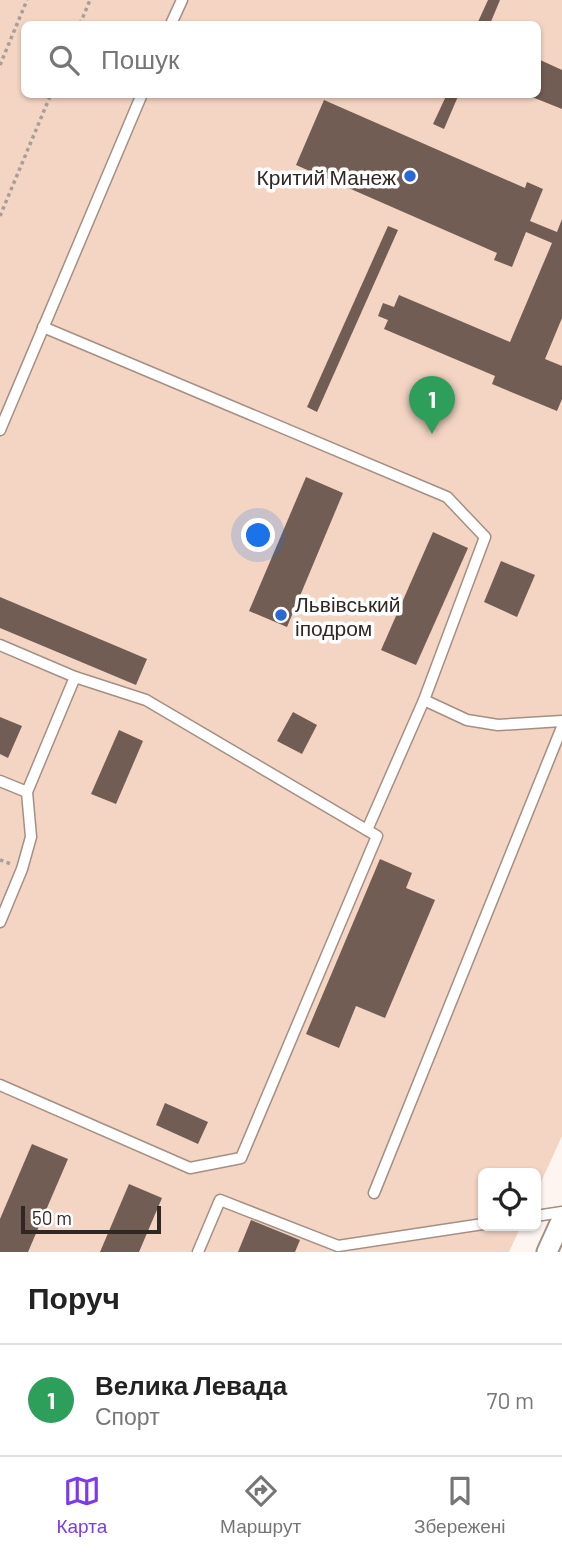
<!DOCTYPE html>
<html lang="uk">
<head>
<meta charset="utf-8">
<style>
	body { margin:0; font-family:Barlow,sans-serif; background:#f6f6f6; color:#222 }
	.controls { position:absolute; right:21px; bottom:21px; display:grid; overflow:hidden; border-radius:10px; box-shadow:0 2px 5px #0004 }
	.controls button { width:63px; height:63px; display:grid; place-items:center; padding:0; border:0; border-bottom:2px solid #e0e0e0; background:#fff; color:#222; font:35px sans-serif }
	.scale { position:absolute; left:21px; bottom:18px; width:140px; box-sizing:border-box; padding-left:7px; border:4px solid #312824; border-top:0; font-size:19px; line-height:24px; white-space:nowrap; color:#312824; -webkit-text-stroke:5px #fff; paint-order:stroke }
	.you { position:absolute; left:259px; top:536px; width:24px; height:24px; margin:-18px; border:5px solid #fff; border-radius:50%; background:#1a73e8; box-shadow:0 0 0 10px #1a73e833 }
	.badge { display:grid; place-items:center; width:46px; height:46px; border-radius:50%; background:#7c3aed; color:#fff; font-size:23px; font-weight:700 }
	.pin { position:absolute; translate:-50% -58px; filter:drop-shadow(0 2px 4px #0008) }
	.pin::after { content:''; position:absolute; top:37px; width:24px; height:21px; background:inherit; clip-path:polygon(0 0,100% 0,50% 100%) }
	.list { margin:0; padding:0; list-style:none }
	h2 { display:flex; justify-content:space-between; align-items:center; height:91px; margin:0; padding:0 28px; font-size:30px }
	h2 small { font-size:23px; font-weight:400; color:#767676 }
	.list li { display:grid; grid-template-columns:46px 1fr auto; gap:21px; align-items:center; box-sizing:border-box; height:112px; padding:0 28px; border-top:2px solid #e0e0e0 }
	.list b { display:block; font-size:26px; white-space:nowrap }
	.list p { margin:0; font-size:23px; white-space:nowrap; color:#767676 }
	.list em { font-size:23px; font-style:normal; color:#767676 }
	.icon { flex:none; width:38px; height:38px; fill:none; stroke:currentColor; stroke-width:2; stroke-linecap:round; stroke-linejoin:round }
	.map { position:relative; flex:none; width:562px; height:1252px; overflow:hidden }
	.search { position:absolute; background:#fff; box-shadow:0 2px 5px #0004; left:21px; right:21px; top:21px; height:77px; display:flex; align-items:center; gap:18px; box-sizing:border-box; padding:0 24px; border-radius:10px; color:#767676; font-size:26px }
	.sheet { height:203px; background:#fff }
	nav { display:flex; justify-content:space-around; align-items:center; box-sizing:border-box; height:98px; border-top:2px solid #e0e0e0; background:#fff; font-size:19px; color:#767676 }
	nav a { display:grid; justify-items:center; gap:4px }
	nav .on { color:#7c3aed }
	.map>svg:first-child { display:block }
	.green { fill:#f4d5c4; fill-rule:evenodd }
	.building { fill:#715d53 }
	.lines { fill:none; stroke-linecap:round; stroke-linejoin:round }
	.lane-casing { stroke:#a48f83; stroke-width:13 }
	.street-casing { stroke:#a48f83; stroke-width:23 }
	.path { stroke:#a79e99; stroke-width:3.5; stroke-dasharray:3.5 3.5; stroke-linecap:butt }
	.lane { stroke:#fff; stroke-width:10 }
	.street { stroke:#fff; stroke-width:19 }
	.poi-dot { fill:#2869d6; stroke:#fff; stroke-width:2.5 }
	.labels { text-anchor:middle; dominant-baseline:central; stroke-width:7; stroke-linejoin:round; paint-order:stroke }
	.poi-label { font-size:21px; fill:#312824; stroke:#fff; text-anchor:end }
</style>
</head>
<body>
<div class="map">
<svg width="562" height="1252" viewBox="0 0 562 1252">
	<rect width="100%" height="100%" fill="#fff5f0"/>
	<path class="green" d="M0,0H562V1136L536,1193V1173H483V1226H521L509,1252H0ZM24,24H538V94H24Z"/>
	<g class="building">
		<polygon points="488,0 500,0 490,24 477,24"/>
		<polygon points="538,59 562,70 562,109 527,95 538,94"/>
		<polygon points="447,94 459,94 444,129 433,124"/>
		<polygon points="324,100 525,188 527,182 543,189 530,221 557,232 562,219 562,318 545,359 562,366 562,399 557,411 492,384 495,376 384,329 388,320 378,316 383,303 394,307 399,295 510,342 552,243 526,232 512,267 494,260 497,253 296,165"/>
		<polygon points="388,226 398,230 317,412 307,407"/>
		<polygon points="306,477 343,493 287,627 249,611"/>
		<polygon points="433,532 468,548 416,665 381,650"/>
		<polygon points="501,561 535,575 517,617 484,602"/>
		<polygon points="0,597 147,659 136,685 0,628"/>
		<polygon points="293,712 317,725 302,754 277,741"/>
		<polygon points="0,717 22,726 8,758 0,754"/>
		<polygon points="119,730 143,741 116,804 91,794"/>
		<polygon points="380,859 412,873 406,888 435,900 385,1018 356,1006 339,1048 306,1034"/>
		<polygon points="165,1103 208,1122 198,1144 156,1125"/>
		<polygon points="32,1144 68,1159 28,1252 0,1252 0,1219"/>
		<polygon points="129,1184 162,1198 139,1252 100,1252"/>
		<polygon points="251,1220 300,1240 295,1252 238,1252"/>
	</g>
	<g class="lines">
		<g class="lane-casing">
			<g id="lane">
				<polyline points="171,24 182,0"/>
				<polyline points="43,327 447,497 485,537 424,700 367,830"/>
				<polyline points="0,430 142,94"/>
				<polyline points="0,645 75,677 146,700 377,836 241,1158 190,1168 0,1085"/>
				<polyline points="424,700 467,720 498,725 562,721"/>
				<polyline points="0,781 27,792"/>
				<polyline points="0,922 22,869 31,837 27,792 75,677"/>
				<polyline points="374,1193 562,727"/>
				<polyline points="536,1216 562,1212"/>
				<polyline points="198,1252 220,1200 338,1246 483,1224"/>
			</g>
		</g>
		<g class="street-casing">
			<polyline id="street" points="547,1252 562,1219"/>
		</g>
		<g class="path">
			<polyline points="80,24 90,0"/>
			<polyline points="0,65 27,0"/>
			<polyline points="0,216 51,94"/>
			<polyline points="0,860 11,864"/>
		</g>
		<use href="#lane" class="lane"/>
		<use href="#street" class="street"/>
	</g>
	<g class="poi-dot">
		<circle cx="410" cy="176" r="7"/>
		<circle cx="281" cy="615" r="7"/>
	</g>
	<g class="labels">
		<g class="poi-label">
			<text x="396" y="176">Критий Манеж</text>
			<text x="295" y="603" text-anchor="start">Львівський<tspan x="295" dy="24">іподром</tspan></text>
		</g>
	</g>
</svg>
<div class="controls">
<button><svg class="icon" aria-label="locate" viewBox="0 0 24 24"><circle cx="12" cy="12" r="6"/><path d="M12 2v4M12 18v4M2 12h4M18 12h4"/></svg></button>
</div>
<div class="scale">50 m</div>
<div class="you"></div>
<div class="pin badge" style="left:432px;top:434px;background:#2e9e5b">1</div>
<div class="search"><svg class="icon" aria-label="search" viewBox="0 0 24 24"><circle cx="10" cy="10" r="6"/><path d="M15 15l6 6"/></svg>Пошук</div>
</div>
<section class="sheet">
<h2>Поруч<small></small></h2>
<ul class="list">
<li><span class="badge" style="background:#2e9e5b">1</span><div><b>Велика Левада</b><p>Спорт</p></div><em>70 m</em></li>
</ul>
</section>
<nav>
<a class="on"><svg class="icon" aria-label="map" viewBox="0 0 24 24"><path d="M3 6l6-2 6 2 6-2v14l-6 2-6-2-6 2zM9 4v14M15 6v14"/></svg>Карта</a>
<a><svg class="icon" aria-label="directions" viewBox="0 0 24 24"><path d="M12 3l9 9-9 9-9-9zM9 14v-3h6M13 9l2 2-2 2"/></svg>Маршрут</a>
<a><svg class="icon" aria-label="saved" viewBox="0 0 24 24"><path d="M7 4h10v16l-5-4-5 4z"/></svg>Збережені</a>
</nav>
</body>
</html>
